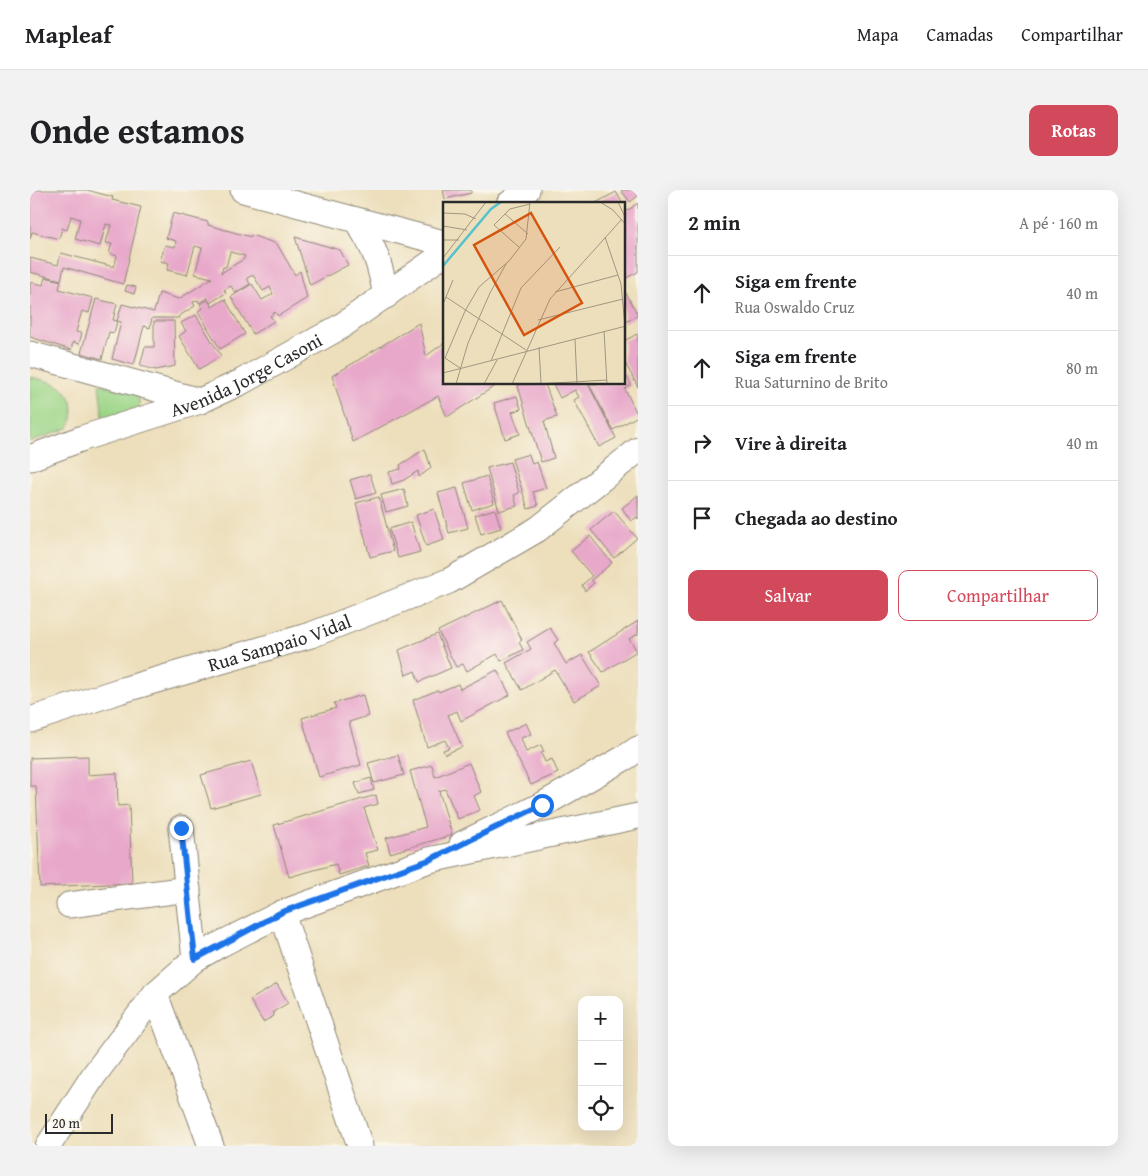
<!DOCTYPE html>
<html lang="pt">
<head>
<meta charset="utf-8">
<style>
	body { margin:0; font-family:"Gentium Book Plus",serif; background:#f2f2f2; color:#202124 }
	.controls { position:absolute; right:15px; bottom:15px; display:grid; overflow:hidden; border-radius:10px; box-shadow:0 5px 20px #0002 }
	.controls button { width:45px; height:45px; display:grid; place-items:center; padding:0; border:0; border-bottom:1px solid #e0e0e0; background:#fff; color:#202124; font:25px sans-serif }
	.scale { position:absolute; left:15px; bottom:12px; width:68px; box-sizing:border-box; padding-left:5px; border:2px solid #2b2b2b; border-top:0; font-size:14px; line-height:18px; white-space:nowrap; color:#2b2b2b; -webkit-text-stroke:4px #fbf7ec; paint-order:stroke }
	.stop { position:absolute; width:15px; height:15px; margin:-11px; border:4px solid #1a73e8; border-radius:50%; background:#fff }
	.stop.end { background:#1a73e8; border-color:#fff; box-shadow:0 1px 5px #0008 }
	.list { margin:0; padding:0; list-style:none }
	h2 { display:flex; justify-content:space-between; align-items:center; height:65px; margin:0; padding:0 20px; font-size:21px }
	h2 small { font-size:16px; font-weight:400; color:#757577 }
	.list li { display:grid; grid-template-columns:32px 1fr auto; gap:15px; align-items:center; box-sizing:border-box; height:75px; padding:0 20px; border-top:1px solid #e0e0e0 }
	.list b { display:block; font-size:19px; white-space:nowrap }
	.list p { margin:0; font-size:16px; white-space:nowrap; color:#757577 }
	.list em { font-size:16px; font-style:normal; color:#757577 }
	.actions { display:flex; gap:10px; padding:15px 20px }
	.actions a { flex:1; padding:11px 0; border:1px solid #d1495b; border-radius:10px; text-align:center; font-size:18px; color:#d1495b }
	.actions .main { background:#d1495b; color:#fff }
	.icon { flex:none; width:28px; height:28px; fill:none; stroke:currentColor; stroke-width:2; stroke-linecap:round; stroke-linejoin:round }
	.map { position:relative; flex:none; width:608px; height:956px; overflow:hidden; border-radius:10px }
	header { display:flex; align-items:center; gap:30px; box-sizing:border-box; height:70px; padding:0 25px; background:#fff; border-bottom:1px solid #e0e0e0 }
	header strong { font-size:24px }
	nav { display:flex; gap:28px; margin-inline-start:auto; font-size:18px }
	.intro { display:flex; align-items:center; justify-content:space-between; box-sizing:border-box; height:120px; padding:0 30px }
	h1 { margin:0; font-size:35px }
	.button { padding:12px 22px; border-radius:10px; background:#d1495b; color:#fff; font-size:18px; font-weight:700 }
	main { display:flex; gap:30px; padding:0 30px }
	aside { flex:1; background:#fff; border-radius:10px; box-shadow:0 5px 20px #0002 }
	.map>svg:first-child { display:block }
	.green { fill:#9cd587; stroke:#648059 }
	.building { fill:#e8a8ca; fill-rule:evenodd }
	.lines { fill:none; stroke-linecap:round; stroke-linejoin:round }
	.minor-casing { stroke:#8c8574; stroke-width:27 }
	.minor { stroke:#fff; stroke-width:25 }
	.route { stroke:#1a73e8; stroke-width:6 }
	.labels { text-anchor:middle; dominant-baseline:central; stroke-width:5; stroke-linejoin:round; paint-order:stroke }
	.street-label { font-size:19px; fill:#2b2b2b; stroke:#fbf7ec }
	.inset-river { fill:none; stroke:#56c3cc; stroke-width:2.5 }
	.inset-road { fill:none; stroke:#9f9782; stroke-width:1 }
	.view { fill:#d5540f; fill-opacity:0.15; stroke:#d5540f; stroke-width:2.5 }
	.inset-edge { fill:none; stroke:#2b2b2b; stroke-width:2.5 }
</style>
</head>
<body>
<header>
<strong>Mapleaf</strong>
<nav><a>Mapa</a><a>Camadas</a><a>Compartilhar</a></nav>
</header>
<div class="intro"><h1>Onde estamos</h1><a class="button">Rotas</a></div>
<main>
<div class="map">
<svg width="608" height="956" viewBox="0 0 608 956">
	<rect width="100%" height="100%" fill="#fbf7ec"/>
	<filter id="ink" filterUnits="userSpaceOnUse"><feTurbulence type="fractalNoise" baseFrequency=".02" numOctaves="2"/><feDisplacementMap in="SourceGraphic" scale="10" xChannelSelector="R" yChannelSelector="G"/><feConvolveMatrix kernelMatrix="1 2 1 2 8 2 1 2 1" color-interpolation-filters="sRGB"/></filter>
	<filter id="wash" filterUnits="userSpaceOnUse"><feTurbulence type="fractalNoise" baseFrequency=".0096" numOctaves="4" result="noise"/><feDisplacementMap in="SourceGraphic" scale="20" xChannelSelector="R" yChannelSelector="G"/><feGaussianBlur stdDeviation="1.12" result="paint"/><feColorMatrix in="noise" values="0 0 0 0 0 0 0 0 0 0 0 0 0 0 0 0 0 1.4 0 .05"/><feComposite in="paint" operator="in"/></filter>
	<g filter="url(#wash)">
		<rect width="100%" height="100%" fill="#eddfbc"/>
		<g class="green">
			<path d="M0,187C9,189 19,191 27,195C44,203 47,223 38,238L0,252Z"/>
			<path d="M69,194L107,204C110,210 110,215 106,221L73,229Z"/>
		</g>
		<g id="blocks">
			<g class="building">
				<polygon points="0,0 57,0 83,7 82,10 111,17 93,94 34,77 31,90 0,82 0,68 28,75 31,63 84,77 87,66 79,63 82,54 76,53 81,35 76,34 70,56 45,49 50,29 41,26 37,40 32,38 29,49 2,42 0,49"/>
				<polygon points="413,0 441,0 441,3 415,9"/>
				<polygon points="591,0 608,0 608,6 600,12"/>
				<polygon points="586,2 593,14 564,14"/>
				<polygon points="608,13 608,82 594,89 594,17 597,21"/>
				<path d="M143,23L178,32V35L221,47V45L247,54L265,85L270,81L277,108L248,126L245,122L240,126L244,131L223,144L201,107L222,94L232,110L243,104L240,97L233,101L223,85L217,88L220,94L205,103L201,96L194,100L196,103L180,113L176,106L177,108L169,113L168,110L163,112L165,116L149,126V128H122L120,138L114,136L104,175L82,169L91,132L87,131L84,143L79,142L72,169L51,163L66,109L87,114L83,130L87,131L92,114L124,122L129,103L149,109L182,88L165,84L172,58L165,56L157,85L137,80L139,73L130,71L135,55L145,57L146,51L136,48ZM200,62L215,66L214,69L191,83L193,77H196Z"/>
				<polygon points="265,47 310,60 318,75 280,95"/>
				<polygon points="15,87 31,91 29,99 63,108 59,123 52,121 46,142 52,143 49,154 43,152 41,160 0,147 0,95 1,92 13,95"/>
				<polygon points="97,95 106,97 104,104 95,101"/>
				<polygon points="596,103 608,125 594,133 594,105"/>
				<polygon points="195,109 215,144 190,159 168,121 173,118 170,114 178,110 182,117"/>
				<polygon points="166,125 191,166 169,179 149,146 156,141 151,133"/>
				<polygon points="124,131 144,131 145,176 126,180 110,176 115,157 124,157"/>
				<polygon points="389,133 396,166 414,153 414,194 468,194 417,227 408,206 323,252 302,186"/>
				<polygon points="607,144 608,145 608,197 594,171 594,151"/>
				<polygon points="594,181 601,195 595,199 608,226 583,240 559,194 594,194"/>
				<polygon points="491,194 515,194 527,227 514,231 524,268 511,272 488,196"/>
				<polygon points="523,194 558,194 586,248 569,257 544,210 549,207 545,200 530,208"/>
				<polygon points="487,206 491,219 482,222 490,244 475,249 464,213"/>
				<polygon points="395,259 401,278 389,287 388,281 374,290 362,294 359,282 371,279 370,275"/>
				<polygon points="499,264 502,274 507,272 516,298 503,302 508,316 498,319 482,269"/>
				<polygon points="480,272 489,303 484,305 487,316 469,321 457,278"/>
				<polygon points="340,284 346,303 326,309 320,290"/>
				<polygon points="457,286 464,313 442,320 434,293"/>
				<polygon points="427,298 438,338 419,343 408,303"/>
				<polygon points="374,299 378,316 356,322 351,305"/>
				<polygon points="608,305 608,329 607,327 601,331 592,318"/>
				<polygon points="349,307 363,361 340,367 326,313"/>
				<polygon points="404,319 414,350 396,356 386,325"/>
				<polygon points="465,319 471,338 451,344 445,325"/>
				<polygon points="584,321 607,348 584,368 561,340"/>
				<polygon points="381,332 390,362 368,368 359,339"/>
				<polygon points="560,346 582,373 561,390 564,393 555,401 552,395 562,386 541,361"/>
				<polygon points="472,410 492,450 489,452 493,460 471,471 467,464 437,481 433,474 426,477 408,441"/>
				<polygon points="608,431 608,444 599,449 607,461 573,482 559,462"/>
				<polygon points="520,438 528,450 524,453 536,474 552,465 571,496 544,511 525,480 492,500 476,473 501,459 497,452"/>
				<polygon points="407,444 421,478 389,492 385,481 376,485 369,460"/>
				<polygon points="467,480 480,505 431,531 427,521 418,525 432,557 415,564 413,560 419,558 415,550 397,557 383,510 408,500 409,502 428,494 430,499"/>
				<polygon points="333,505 338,526 319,532 331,575 289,587 272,528 306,518 304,513"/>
				<polygon points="496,533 501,544 491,548 496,562 511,555 514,562 511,563 515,572 522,569 528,583 501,595 475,543"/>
				<polygon points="368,565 374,585 344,593 338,573"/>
				<polygon points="58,566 58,585 87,583 88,616 99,615 102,693 10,697 6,596 0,596 0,568"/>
				<polygon points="221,571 231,604 181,618 171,585"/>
				<polygon points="439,573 451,602 444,606 450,620 428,629 415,599 409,601 422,645 360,663 356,648 396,637 380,581 402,575 405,587"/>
				<polygon points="341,588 344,600 329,604 325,593"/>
				<polygon points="346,605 348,614 334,618 348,660 335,663 339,676 309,685 306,674 259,687 244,635"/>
				<polygon points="247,794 258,813 243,822 244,826 233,832 220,810"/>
			</g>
		</g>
	</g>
	<g filter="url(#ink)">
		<use href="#blocks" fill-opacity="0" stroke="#8c8574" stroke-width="1"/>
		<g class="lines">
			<g class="minor-casing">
				<g id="minor">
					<polyline points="213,0 414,53"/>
					<polyline points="479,14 497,0"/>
					<path d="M326,30C345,57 350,74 356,106"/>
					<polyline points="0,164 170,211"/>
					<path id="s1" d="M0,268L53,248L170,211L211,192L310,137L414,64"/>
					<path id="s2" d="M0,530L89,501L281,445L419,391L508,339L608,260"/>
					<polyline points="151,638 165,769"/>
					<polyline points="432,654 512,615 596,567 608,559"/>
					<polyline points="39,715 158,699"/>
					<polyline points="252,723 330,956"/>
					<polyline points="125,804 181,956"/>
					<polyline points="18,956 64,885 125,804 165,769 191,754 252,723 399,670 608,626"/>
				</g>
			</g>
			<use href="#minor" class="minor"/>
		</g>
	</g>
	<g class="lines" filter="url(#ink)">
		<polyline class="route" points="151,638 165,769 252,722 399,670 512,615"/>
	</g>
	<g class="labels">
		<g class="street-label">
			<text stroke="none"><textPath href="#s1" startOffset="232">Avenida Jorge Casoni</textPath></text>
			<text stroke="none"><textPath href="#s2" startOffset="261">Rua Sampaio Vidal</textPath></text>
		</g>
	</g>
	<g transform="translate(413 12)">
		<rect width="182" height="182" fill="#eddfbc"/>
		<path class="inset-river" d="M0,64L48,7L58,0"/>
		<path class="inset-road" d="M157,0L170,8L183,23M175,0L183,17M0,11L22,12L33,17M62,12L85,32M0,24L24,28M162,35L178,82L182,124M0,38H16M77,46L51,23L67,7L87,2M0,56L43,0M112,90L175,73M3,95L83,148M0,102L10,78M95,118L180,97M161,129L164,182M132,137L134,182M96,145L98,181M48,159L78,86L117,45M17,166L2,156L22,109L36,85L66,59L83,37L87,0M0,171L183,124M13,182L25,141L47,91L63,62M41,182L54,158M69,182L107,97L179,17M93,182L164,178"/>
		<path class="view" d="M88,11L139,101L81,133L31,43Z"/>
		<rect width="182" height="182" class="inset-edge"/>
	</g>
</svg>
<div class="controls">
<button>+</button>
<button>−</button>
<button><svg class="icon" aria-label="locate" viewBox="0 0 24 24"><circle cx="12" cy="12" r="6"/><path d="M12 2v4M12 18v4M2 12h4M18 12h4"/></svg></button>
</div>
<div class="scale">20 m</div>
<div class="stop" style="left:512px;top:615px"></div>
<div class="stop end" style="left:151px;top:638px"></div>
</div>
<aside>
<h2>2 min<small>A pé · 160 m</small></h2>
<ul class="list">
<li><svg class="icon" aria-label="ahead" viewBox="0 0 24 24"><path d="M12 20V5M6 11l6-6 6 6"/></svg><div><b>Siga em frente</b><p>Rua Oswaldo Cruz</p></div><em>40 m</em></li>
<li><svg class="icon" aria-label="ahead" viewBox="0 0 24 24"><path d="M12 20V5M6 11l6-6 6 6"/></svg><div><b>Siga em frente</b><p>Rua Saturnino de Brito</p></div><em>80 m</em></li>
<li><svg class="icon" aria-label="right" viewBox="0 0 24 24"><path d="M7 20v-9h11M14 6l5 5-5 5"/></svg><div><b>Vire à direita</b></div><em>40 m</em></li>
<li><svg class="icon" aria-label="arrive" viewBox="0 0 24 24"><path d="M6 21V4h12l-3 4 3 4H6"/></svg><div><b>Chegada ao destino</b></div></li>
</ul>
<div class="actions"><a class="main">Salvar</a><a>Compartilhar</a></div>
</aside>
</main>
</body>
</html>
